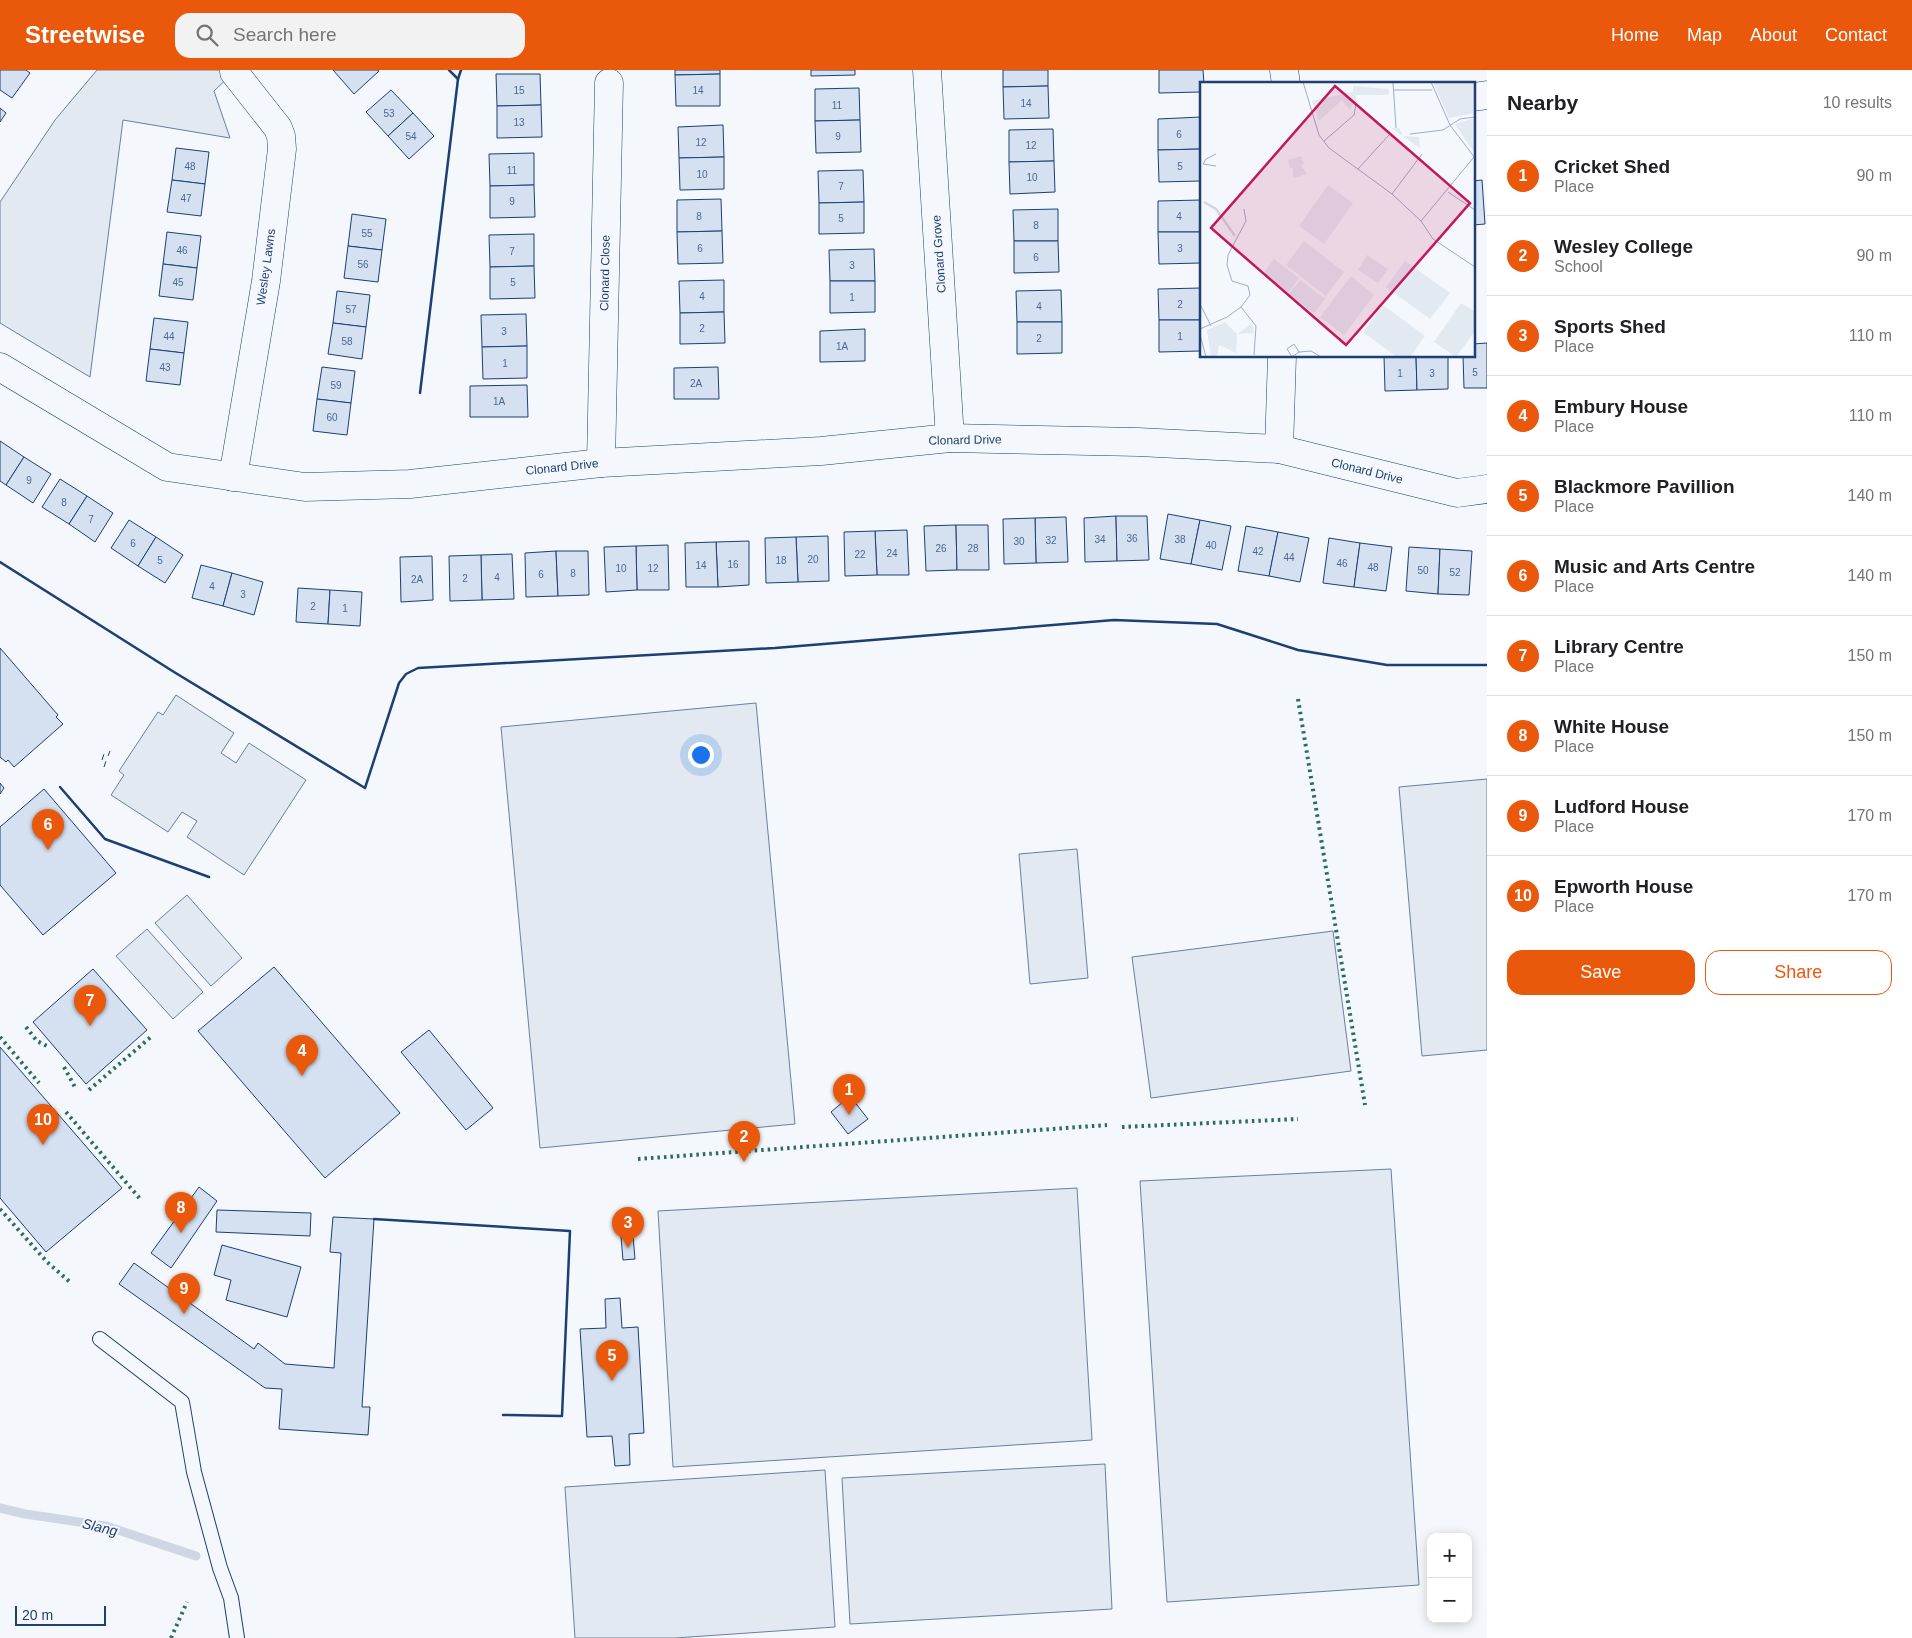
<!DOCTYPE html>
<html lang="en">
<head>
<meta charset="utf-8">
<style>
	body { margin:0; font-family:Helvetica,sans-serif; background:#f2f2f2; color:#202124 }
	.controls { position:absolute; right:15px; bottom:15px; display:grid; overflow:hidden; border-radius:10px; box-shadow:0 2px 12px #0003 }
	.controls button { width:45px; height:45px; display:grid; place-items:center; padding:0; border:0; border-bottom:1px solid #e0e0e0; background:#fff; color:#202124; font:25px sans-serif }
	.scale { position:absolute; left:15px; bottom:12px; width:91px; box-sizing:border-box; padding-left:5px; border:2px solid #1d3f73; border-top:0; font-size:14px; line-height:18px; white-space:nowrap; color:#1d3f73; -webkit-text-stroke:4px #f4f7fb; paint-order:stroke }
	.you { position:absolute; left:700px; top:684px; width:18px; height:18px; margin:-12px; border:4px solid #fff; border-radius:50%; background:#1a73e8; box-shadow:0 0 0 8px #1a73e833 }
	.badge { display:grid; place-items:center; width:32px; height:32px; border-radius:50%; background:#ea580c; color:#fff; font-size:16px; font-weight:700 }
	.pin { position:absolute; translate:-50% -41px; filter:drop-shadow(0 1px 2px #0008) }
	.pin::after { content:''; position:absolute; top:26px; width:18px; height:15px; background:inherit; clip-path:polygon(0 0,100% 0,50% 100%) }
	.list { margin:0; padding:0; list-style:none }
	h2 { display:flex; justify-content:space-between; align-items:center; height:65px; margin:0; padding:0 20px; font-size:21px }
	h2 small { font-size:16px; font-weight:400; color:#757577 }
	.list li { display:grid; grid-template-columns:32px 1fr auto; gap:15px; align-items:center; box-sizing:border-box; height:80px; padding:0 20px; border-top:1px solid #e0e0e0 }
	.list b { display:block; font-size:19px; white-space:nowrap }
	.list p { margin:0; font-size:16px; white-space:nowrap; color:#757577 }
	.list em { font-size:16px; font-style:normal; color:#757577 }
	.actions { display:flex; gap:10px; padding:15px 20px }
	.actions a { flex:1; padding:11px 0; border:1px solid #ea580c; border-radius:15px; text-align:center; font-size:18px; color:#ea580c }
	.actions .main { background:#ea580c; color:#fff }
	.icon { flex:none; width:28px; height:28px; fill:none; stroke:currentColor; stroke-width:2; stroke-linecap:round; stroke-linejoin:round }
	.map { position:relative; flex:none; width:1487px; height:1568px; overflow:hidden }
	header { display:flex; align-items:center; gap:30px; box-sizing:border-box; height:70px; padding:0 25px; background:#ea580c; color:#fff }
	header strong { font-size:24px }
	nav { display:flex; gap:28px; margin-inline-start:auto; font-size:18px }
	.search { width:350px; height:45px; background:#f2f2f2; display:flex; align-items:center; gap:12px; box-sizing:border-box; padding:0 18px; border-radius:15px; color:#757577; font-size:19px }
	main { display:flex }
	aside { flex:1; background:#fff }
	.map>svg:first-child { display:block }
	.green { fill:#e3e9f0; stroke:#687fa3 }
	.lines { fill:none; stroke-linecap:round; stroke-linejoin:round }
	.stream { stroke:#cfd7e4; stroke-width:9 }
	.building { fill:#d5e0f0; stroke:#1d3f73 }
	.lane-casing { stroke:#1d3f73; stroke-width:16 }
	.street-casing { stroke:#1d3f73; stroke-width:29 }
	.lane { stroke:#f4f7fb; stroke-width:14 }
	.street { stroke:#f4f7fb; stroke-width:28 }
	.hedge { stroke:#2c6c60; stroke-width:4; stroke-dasharray:2.5 4; stroke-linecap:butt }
	.fence { stroke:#1d3f73; stroke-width:1; stroke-dasharray:6 2.5; stroke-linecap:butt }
	.wall { stroke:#1d3f73; stroke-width:2.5 }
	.labels { text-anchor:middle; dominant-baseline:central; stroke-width:4; stroke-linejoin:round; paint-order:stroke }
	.number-label { font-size:10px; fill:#4b6792 }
	.street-label { font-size:12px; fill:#1d3f73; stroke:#f4f7fb }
	.water-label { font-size:14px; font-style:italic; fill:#1d3f73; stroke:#f4f7fb }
	.inset-river { fill:none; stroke:#cfd7e4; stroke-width:2.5 }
	.inset-road { fill:none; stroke:#9eadc5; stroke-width:1 }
	.view { fill:#c2185b; fill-opacity:0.15; stroke:#c2185b; stroke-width:2.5 }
	.inset-edge { fill:none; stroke:#1d3f73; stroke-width:2.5 }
</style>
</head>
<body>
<header>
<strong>Streetwise</strong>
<div class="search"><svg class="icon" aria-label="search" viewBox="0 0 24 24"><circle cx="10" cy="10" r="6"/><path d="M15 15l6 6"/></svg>Search here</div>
<nav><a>Home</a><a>Map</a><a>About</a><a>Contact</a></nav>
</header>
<main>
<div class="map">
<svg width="1487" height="1568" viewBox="0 0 1487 1568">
	<rect width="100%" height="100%" fill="#f4f7fb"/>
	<g class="green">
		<polygon points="97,0 236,0 214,21 230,68 123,50 90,307 0,253 0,132 55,50"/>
		<polygon points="176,625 234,663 221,683 236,693 249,673 306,710 244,805 187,767 197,751 182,742 168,762 111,725 124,705 119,701 158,642 163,645"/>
		<polygon points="756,633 795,1054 540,1078 501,657"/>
		<polygon points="1487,709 1487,980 1422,986 1399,717"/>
		<polygon points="1077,779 1088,908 1030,914 1019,784"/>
		<polygon points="187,825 242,888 211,916 155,853"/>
		<polygon points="147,859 203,922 173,949 116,886"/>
		<polygon points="1333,861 1351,1001 1151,1028 1132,887"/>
		<polygon points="1391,1099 1419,1515 1167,1532 1140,1111"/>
		<polygon points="1077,1118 1092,1370 673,1397 658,1141"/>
		<polygon points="1105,1394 1112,1539 850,1554 842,1408"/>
		<polygon points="825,1400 835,1557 675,1568 575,1568 565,1417"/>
	</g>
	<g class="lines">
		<polyline class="stream" points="0,1438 25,1444 106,1456 196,1486"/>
	</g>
	<g class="building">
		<polygon points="0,0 26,0 30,3 12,28 0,20"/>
		<polygon points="333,0 378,0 379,1 354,24"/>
		<polygon points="675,0 720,0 720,4 675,5"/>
		<polygon points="811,0 855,0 855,5 811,6"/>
		<polygon points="1003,0 1048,0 1048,16 1003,17"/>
		<polygon points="1159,0 1203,0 1204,14 1201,14 1201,22 1159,23"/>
		<polygon points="496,4 540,4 541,35 497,36"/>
		<polygon points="720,4 720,36 676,36 675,5"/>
		<polygon points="1048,16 1049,48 1004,49 1003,17"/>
		<polygon points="859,18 860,50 815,51 815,19"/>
		<polygon points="391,20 413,43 388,66 366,42"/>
		<polygon points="541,35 542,67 497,68 497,36"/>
		<polygon points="0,38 6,43 0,52"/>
		<polygon points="413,43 434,66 409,89 388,66"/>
		<polygon points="1201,47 1201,79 1158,80 1158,49"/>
		<polygon points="860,50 861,82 816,83 815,51"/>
		<polygon points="723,55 724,87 679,88 678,57"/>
		<polygon points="1053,59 1054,91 1009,92 1009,60"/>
		<polygon points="176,78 209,82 205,114 172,110"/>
		<polygon points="1201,79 1201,111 1159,112 1158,80"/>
		<polygon points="534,83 534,115 490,116 489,84"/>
		<polygon points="724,87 724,119 680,120 679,88"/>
		<polygon points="1054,91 1055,122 1010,124 1009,92"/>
		<polygon points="863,100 864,132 819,133 818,101"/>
		<polygon points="172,110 205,114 201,146 167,142"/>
		<polygon points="1482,110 1485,154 1473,155 1473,111"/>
		<polygon points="534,115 535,147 490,148 490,116"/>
		<polygon points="721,129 722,161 677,162 677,130"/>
		<polygon points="1201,130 1201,162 1158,162 1158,131"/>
		<polygon points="864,132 864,163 819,164 819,133"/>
		<polygon points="1058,139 1058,171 1014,171 1013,140"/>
		<polygon points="352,144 386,149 382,180 348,176"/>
		<polygon points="722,161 723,193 678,194 677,162"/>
		<polygon points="167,162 201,166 197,198 163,194"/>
		<polygon points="1158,162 1201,162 1201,193 1159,194"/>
		<polygon points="534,164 534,196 490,197 489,165"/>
		<polygon points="1014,171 1058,171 1059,202 1014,203"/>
		<polygon points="348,176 382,180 378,212 344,208"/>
		<polygon points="874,179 875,211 830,211 829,180"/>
		<polygon points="163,194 197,198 193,230 159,226"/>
		<polygon points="534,196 535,228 490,229 490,197"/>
		<polygon points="724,210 724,242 680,243 679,211"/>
		<polygon points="830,211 875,211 875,242 830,243"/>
		<polygon points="1201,218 1201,250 1159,250 1158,219"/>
		<polygon points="1061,220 1062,252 1017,252 1016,221"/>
		<polygon points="337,221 370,225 366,257 333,253"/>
		<polygon points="724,242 725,273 680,274 680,243"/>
		<polygon points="526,244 527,276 482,277 481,245"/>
		<polygon points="154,248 188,252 184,283 150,279"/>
		<polygon points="1159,250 1201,250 1201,281 1159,282"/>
		<polygon points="1017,252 1062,252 1062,283 1017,284"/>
		<polygon points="333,253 366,257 362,289 328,284"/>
		<polygon points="865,259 865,291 820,292 820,261"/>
		<polygon points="1487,273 1487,318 1464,318 1463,286 1473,286 1473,274"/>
		<polygon points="527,276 527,308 483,309 482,277"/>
		<polygon points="150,279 184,283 180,315 146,311"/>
		<polygon points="1384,286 1416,286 1417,320 1385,321"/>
		<polygon points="1416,286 1448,286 1448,319 1417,320"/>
		<polygon points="322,297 355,301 351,333 317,329"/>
		<polygon points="718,297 719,329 674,329 674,298"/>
		<polygon points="527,315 528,347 470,347 470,316"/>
		<polygon points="317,329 351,333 347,365 313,361"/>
		<polygon points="0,371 24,387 6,415 0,411"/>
		<polygon points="24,387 51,404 33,433 6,415"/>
		<polygon points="60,409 87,426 69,454 42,437"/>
		<polygon points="87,426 113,443 95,472 69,454"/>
		<polygon points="1168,444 1200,450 1191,494 1160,489"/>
		<polygon points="1116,446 1117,491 1085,492 1084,448"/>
		<polygon points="1116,446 1147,446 1149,490 1117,491"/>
		<polygon points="1066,447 1068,492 1036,493 1035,448"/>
		<polygon points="1035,448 1036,493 1004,494 1003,449"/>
		<polygon points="129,450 156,467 138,496 111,478"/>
		<polygon points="1200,450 1231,456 1222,500 1191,494"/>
		<polygon points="956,455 957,500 926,501 924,456"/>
		<polygon points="956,455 988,455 989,500 957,500"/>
		<polygon points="1246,456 1278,462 1269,506 1238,501"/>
		<polygon points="907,460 909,505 877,505 875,461"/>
		<polygon points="875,461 877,505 845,506 844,462"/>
		<polygon points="1278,462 1309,468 1300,512 1269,506"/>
		<polygon points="828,466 829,511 798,512 796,467"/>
		<polygon points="156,467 183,485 165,513 138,496"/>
		<polygon points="796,467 798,512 766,513 765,468"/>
		<polygon points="1329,468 1360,473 1354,517 1323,513"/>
		<polygon points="749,471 749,515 718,517 716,472"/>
		<polygon points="716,472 718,517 686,517 685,473"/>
		<polygon points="1360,473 1392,477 1386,521 1354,517"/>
		<polygon points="668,475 669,520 637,520 636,476"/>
		<polygon points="636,476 637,520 606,522 604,477"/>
		<polygon points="1409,477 1440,479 1438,524 1406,521"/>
		<polygon points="1440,479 1472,481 1469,525 1438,524"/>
		<polygon points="556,481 558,526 526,527 525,483"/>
		<polygon points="556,481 588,481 589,525 558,526"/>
		<polygon points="512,484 514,529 482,530 481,485"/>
		<polygon points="481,485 482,530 450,531 449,486"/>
		<polygon points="432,486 433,530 401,532 400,487"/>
		<polygon points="201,495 232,503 223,536 192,528"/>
		<polygon points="232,503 263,512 254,545 223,536"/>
		<polygon points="298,518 330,520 328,554 296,552"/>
		<polygon points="330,520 362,522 360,556 328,554"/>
		<polygon points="0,578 58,645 56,647 63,654 14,697 8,690 6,692 0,687"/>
		<polygon points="0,713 4,718 0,724"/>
		<polygon points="44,719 116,803 43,865 0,815 0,757"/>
		<polygon points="274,897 400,1043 325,1108 198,961"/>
		<polygon points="93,899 147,960 86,1014 33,952"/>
		<polygon points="429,960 493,1038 466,1060 401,982"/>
		<polygon points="0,977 122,1118 46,1182 0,1128"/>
		<polygon points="850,1026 868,1049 848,1064 831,1042"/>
		<polygon points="199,1117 217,1131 171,1198 151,1183"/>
		<polygon points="217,1140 311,1143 310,1166 216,1162"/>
		<polygon points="333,1147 374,1149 362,1337 370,1337 368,1365 279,1359 282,1319 265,1318 119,1214 134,1193 254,1279 258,1273 285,1294 334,1298 341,1183 330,1182"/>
		<polygon points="633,1166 635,1189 623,1190 621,1167"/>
		<polygon points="222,1175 301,1197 287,1247 226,1230 231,1210 214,1205"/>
		<polygon points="620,1228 622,1258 638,1257 644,1363 629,1364 630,1395 615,1396 612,1366 587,1367 580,1259 606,1258 605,1229"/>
	</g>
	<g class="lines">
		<g class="lane-casing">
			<polyline id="lane" points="100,1269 182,1332 194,1402 220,1498 231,1528 237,1568"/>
		</g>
		<g class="street-casing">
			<g id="street">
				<polyline points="927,0 950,368"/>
				<polyline points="1284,0 1286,14"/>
				<polyline points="1473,27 1487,25"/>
				<polyline points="0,297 167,397 305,417 410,414 601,393 821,381 950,368 1138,372 1279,379 1457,423 1487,419"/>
				<polyline points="1279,379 1282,286"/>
				<polyline points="601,393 609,13"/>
				<polyline points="233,407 266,211 282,79 281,66 278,58 234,2"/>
			</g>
		</g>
		<use href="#lane" class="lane"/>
		<use href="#street" class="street"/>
		<g class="hedge">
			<polyline points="1298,629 1365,1035"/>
			<polyline points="26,957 37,971 49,977"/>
			<polyline points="0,967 39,1013"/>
			<polyline points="64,997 76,1019"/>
			<polyline points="89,1020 152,966"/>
			<polyline points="66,1042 141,1130"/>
			<polyline points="1122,1057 1298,1049"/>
			<polyline points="638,1089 1107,1055"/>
			<polyline points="0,1139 47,1192 70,1212"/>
			<polyline points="171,1568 187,1532"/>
		</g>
		<g class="fence">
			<polyline points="108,686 110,681"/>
			<polyline points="102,690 104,684"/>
			<polyline points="104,697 106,691"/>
		</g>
		<g class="wall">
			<polyline points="449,0 458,9"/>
			<polyline points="420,323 458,9 461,0"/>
			<polyline points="0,492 174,602 365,718 399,613 406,604 418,598 775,578 1114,550 1217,554 1298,580 1387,595 1487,595"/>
			<polyline points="60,717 105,769 209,807"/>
			<polyline points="374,1149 570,1161 562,1346 503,1345"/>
		</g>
	</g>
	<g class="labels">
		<g class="number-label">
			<text x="519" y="20">15</text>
			<text x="698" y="20">14</text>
			<text x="1026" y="33">14</text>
			<text x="837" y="35">11</text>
			<text x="389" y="43">53</text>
			<text x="519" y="52">13</text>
			<text x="1179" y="64">6</text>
			<text x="411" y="66">54</text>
			<text x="838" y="66">9</text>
			<text x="701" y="72">12</text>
			<text x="1031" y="75">12</text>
			<text x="190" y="96">48</text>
			<text x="1180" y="96">5</text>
			<text x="512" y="100">11</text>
			<text x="702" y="104">10</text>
			<text x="1032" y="107">10</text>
			<text x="841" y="116">7</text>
			<text x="186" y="128">47</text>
			<text x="512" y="131">9</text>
			<text x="699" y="146">8</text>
			<text x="1179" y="146">4</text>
			<text x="841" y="148">5</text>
			<text x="1036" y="155">8</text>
			<text x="367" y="163">55</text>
			<text x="700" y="178">6</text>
			<text x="1180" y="178">3</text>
			<text x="182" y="180">46</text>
			<text x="512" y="181">7</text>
			<text x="1036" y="187">6</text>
			<text x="363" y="194">56</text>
			<text x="852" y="195">3</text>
			<text x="178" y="212">45</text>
			<text x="513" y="212">5</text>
			<text x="702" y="226">4</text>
			<text x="852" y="227">1</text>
			<text x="1180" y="234">2</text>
			<text x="1039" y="236">4</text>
			<text x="351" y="239">57</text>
			<text x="702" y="258">2</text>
			<text x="504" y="261">3</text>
			<text x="169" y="266">44</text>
			<text x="1180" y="266">1</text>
			<text x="1039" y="268">2</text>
			<text x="347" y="271">58</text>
			<text x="842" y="276">1A</text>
			<text x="505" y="293">1</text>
			<text x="165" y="297">43</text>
			<text x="1475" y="302">5</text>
			<text x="1400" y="303">1</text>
			<text x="1432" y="303">3</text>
			<text x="696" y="313">2A</text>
			<text x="336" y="315">59</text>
			<text x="499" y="331">1A</text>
			<text x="332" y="347">60</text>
			<text x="29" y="410">9</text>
			<text x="64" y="432">8</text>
			<text x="91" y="449">7</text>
			<text x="1132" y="468">36</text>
			<text x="1100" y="469">34</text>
			<text x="1180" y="469">38</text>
			<text x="1051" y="470">32</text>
			<text x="1019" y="471">30</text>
			<text x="133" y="473">6</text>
			<text x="1211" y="475">40</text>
			<text x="941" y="478">26</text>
			<text x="973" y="478">28</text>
			<text x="1258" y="481">42</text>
			<text x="892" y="483">24</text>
			<text x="860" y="484">22</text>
			<text x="1289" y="487">44</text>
			<text x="813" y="489">20</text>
			<text x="160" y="490">5</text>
			<text x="781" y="490">18</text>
			<text x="1342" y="493">46</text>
			<text x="733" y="494">16</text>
			<text x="701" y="495">14</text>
			<text x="1373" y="497">48</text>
			<text x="621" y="498">10</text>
			<text x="653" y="498">12</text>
			<text x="1423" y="500">50</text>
			<text x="1455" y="502">52</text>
			<text x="573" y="503">8</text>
			<text x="541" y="504">6</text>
			<text x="497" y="507">4</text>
			<text x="465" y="508">2</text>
			<text x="417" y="509">2A</text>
			<text x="212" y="516">4</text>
			<text x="243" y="524">3</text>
			<text x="313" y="536">2</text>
			<text x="345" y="538">1</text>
		</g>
		<g class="street-label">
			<text transform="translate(939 184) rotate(-94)">Clonard Grove</text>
			<text transform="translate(266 197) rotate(-82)">Wesley Lawns</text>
			<text transform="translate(605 203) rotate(-89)">Clonard Close</text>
			<text transform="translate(965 370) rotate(-1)">Clonard Drive</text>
			<text transform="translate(562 397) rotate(-6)">Clonard Drive</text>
			<text transform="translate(1367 401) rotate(14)">Clonard Drive</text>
		</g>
		<g class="water-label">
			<text transform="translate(100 1457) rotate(13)">Slang</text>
		</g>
	</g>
	<g transform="translate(1200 12)">
		<rect width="275" height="275" fill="#f4f7fb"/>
		<path d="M233,0H275V31L249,36ZM153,4L189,7V13H156V22L152,23L150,28L142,18L119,39L112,19L153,10ZM275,36V72L255,42ZM191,46H199L203,54L219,55L220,66ZM101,74L104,82L101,83L107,92L93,96V86H90L88,78ZM128,103L153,121L124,162L99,144ZM104,159L144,190L126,214L86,183ZM167,173L188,187L178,201L158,188ZM74,177L99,196L88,211L63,192ZM205,179L250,211L230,237L186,205ZM151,194L174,213L144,253L120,235ZM100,198L125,217L114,231L89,212ZM261,221L275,230V249L256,275L234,260ZM183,223L225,254L210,275H197L163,250ZM25,240L37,252L52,242L54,251L37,252L36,271L19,263L17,275H11L7,248Z" fill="#e3e9f0"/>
		<path class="inset-river" d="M4,120L16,127L35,154"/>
		<path class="inset-road" d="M103,0L119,53L129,66L192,112L221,139L233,157L275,185M193,0L196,46M231,0L250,43L275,76M193,8H232M210,52L243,48L260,37L275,35M124,59L154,33L156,22M16,84L3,82L6,77L16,72M158,87L189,53M248,110L275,128M192,112L222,72M221,139L274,75M0,222L11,244M41,225L56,244L54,273M0,247L27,235L41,225L50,213L48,204L32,199L27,183L28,173L46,139L44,127M0,253L6,275M99,270L94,262L87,267L92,275L99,270L111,269L121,275"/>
		<path class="view" d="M135,4L270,121L146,263L11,146Z"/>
		<rect width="275" height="275" class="inset-edge"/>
	</g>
</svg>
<div class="controls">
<button>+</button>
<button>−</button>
</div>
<div class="scale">20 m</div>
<div class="you"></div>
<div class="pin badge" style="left:849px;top:1045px">1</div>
<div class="pin badge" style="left:744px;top:1092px">2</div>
<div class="pin badge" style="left:628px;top:1178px">3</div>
<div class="pin badge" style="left:302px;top:1006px">4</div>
<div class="pin badge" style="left:612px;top:1311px">5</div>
<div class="pin badge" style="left:48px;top:780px">6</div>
<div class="pin badge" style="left:90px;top:956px">7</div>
<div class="pin badge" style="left:181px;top:1163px">8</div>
<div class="pin badge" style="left:184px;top:1244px">9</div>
<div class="pin badge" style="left:43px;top:1075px">10</div>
</div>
<aside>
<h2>Nearby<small>10 results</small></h2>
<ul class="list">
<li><span class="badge">1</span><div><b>Cricket Shed</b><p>Place</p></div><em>90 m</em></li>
<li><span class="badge">2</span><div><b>Wesley College</b><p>School</p></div><em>90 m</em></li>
<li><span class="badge">3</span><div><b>Sports Shed</b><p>Place</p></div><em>110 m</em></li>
<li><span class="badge">4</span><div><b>Embury House</b><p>Place</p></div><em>110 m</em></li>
<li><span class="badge">5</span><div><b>Blackmore Pavillion</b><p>Place</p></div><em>140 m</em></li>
<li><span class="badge">6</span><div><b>Music and Arts Centre</b><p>Place</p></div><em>140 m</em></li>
<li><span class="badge">7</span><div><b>Library Centre</b><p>Place</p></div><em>150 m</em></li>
<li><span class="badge">8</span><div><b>White House</b><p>Place</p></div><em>150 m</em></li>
<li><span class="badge">9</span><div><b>Ludford House</b><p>Place</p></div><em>170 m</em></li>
<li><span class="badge">10</span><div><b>Epworth House</b><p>Place</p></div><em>170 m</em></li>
</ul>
<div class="actions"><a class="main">Save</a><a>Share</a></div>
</aside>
</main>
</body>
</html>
